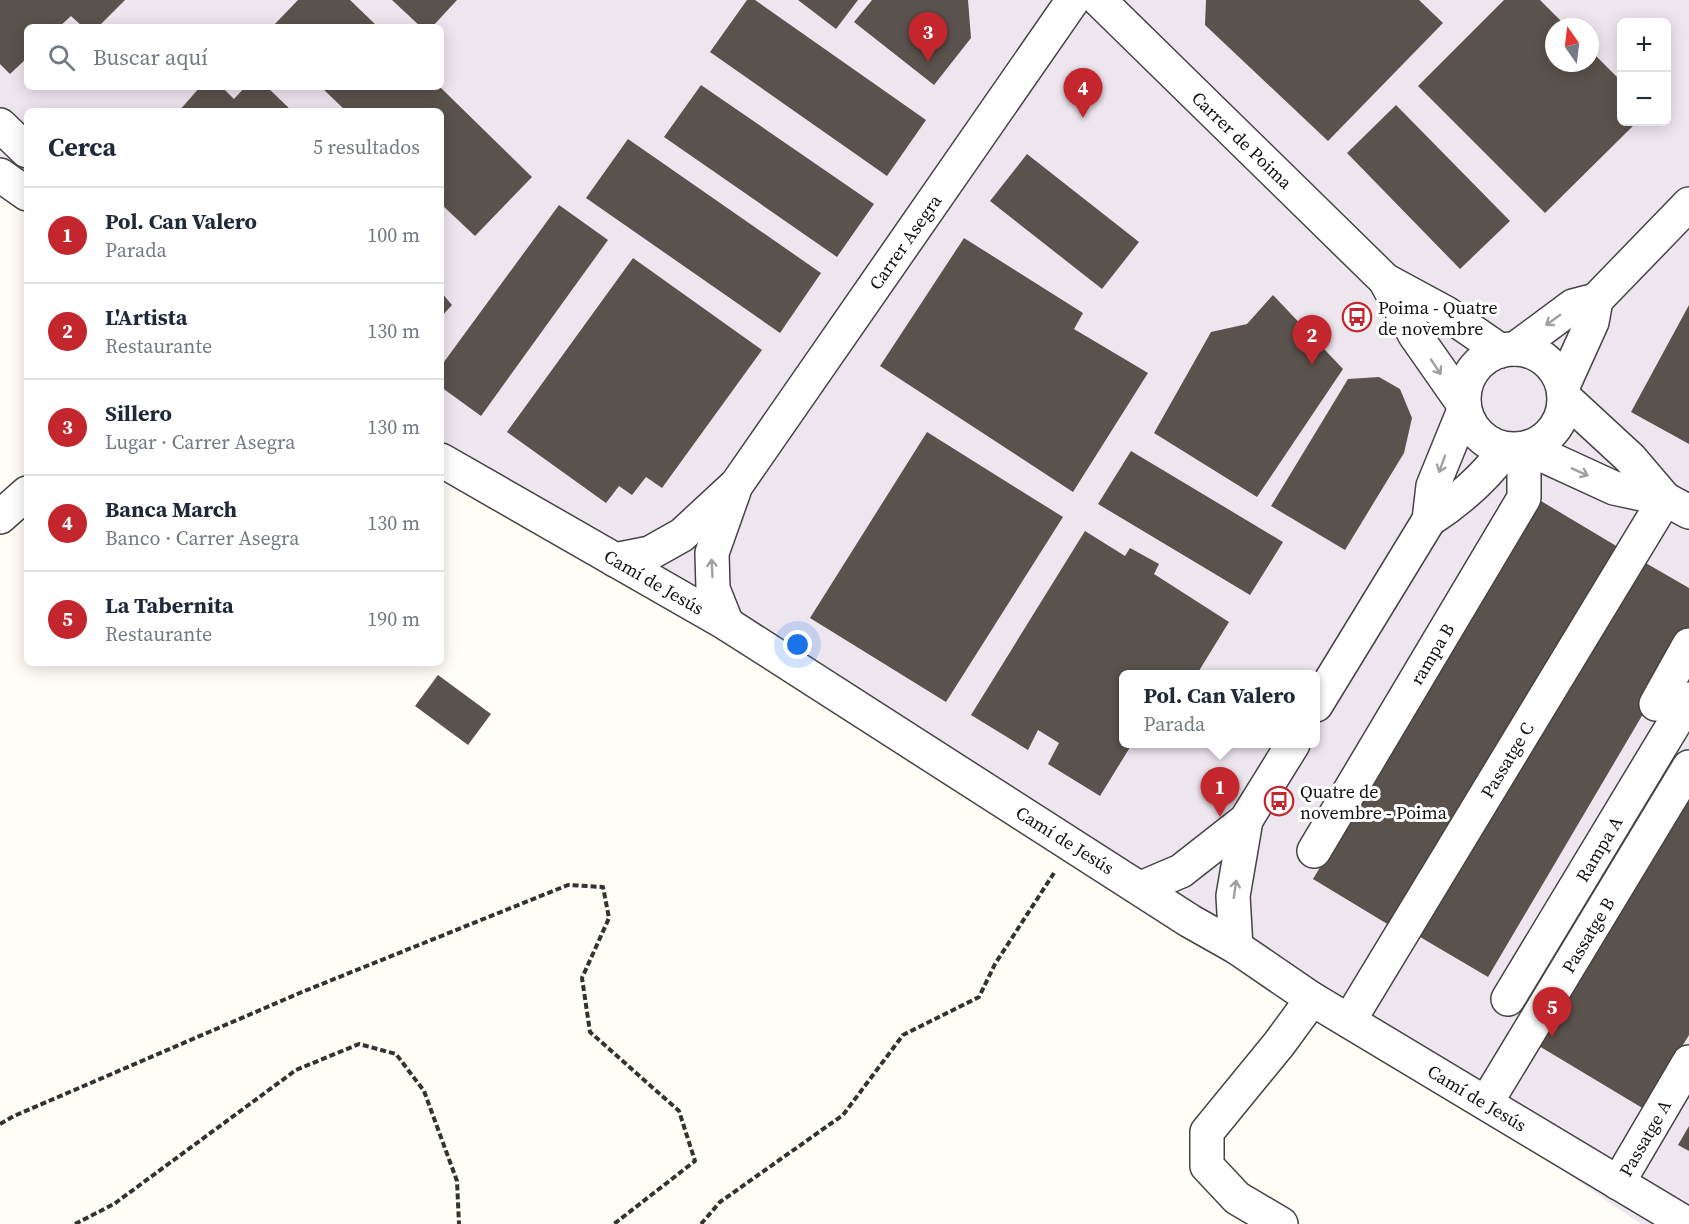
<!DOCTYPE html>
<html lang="es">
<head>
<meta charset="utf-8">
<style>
	body { margin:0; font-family:"Source Serif 4",serif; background:#f2f2f3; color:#1f2937 }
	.controls { position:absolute; right:18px; top:18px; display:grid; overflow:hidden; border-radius:9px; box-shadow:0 3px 15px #0003 }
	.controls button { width:54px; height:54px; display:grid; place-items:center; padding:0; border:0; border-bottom:2px solid #e0e1e3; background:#fff; color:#1f2937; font:30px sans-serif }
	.compass { position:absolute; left:1545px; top:18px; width:54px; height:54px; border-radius:50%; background:#fff; box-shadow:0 3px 15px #0003; rotate:346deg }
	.you { position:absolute; left:798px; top:645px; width:21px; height:21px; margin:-15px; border:4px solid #fff; border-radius:50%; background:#1a73e8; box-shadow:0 0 0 9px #1a73e833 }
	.badge { display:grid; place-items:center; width:39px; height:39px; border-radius:50%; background:#c4262e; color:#fff; font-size:20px; font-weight:700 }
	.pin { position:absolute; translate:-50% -50px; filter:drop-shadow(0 2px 3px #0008) }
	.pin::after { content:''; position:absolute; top:32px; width:21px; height:18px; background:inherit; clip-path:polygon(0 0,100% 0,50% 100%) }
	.popup { position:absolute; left:1119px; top:670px; width:201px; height:78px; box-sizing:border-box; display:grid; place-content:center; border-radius:9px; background:#fff; filter:drop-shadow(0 2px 4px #0005); font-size:20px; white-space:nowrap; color:#747a83 }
	.popup b { font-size:22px; color:#1f2937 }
	.popup::after { content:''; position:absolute; left:50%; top:100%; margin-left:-12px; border:12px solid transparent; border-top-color:#fff }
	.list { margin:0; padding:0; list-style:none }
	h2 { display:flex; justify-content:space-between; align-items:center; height:78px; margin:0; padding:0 24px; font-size:26px }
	h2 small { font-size:20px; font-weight:400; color:#747a83 }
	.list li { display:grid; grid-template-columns:39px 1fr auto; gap:18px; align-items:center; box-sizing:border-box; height:96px; padding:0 24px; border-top:2px solid #e0e1e3 }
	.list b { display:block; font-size:22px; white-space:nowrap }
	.list p { margin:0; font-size:20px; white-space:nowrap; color:#747a83 }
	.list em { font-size:20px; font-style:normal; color:#747a83 }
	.icon { flex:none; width:33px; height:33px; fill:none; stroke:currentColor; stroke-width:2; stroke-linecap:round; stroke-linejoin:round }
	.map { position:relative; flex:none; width:1689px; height:1224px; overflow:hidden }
	.search { position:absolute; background:#fff; box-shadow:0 3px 15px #0003; left:24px; top:24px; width:420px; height:66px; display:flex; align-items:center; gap:15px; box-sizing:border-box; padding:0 21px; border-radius:9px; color:#747a83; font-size:22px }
	.panel { position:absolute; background:#fff; box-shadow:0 3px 15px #0003; left:24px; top:108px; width:420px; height:558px; border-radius:9px }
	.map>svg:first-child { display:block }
	.industrial { fill:#eee6ef; fill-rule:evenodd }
	.building { fill:#5a524d }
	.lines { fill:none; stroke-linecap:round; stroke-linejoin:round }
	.minor-casing { stroke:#444; stroke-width:36 }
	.path { stroke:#333; stroke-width:4; stroke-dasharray:6 3; stroke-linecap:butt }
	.minor { stroke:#fff; stroke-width:33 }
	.oneway { stroke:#a0a0a0 }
	.labels { text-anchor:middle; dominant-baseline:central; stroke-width:6; stroke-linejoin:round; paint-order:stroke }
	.street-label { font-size:18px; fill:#111; stroke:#fff }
	.poi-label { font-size:18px; fill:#111; stroke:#fff; text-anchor:start }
</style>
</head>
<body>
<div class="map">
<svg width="1689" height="1224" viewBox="0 0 1689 1224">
	<rect width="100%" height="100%" fill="#fffdf5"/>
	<path class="industrial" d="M0,0H1689V1224H1641L1236,947L441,451V111H27V191L0,174ZM1622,22H1666V122H1622ZM27,27H441V87H27ZM1554,27H1590V63H1554ZM1124,674H1316V744H1124Z"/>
	<g class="building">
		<polygon points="0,0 125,0 98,27 83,27 71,16 59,27 27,27 27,58 10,74 0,64"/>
		<polygon points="298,0 350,0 378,27 272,27"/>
		<polygon points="392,0 457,0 432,27 421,27"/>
		<polygon points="747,0 755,0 926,120 887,176 710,52"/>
		<polygon points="798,0 858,0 836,29"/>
		<polygon points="872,0 968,0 971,38 934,85 854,22"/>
		<polygon points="1206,0 1419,0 1443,23 1328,141 1205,25"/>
		<polygon points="1504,0 1540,0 1567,27 1554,27 1554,63 1590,63 1590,50 1622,82 1622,122 1637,122 1545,213 1418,86"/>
		<polygon points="701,85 874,204 837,257 664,137"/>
		<polygon points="200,87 222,87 234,99 245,87 267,87 292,111 179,111"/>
		<polygon points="321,87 440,87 532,177 475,236 441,204 441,111 346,111"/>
		<polygon points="1396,105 1510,221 1460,269 1347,153"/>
		<polygon points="628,139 821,273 780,333 586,198"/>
		<polygon points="1027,154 1139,242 1102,289 990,201"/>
		<polygon points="559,205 608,240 481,416 441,387 441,366"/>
		<polygon points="964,238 1083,313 1074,329 1148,373 1073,492 880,366"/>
		<polygon points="633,258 762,350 662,488 646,477 632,495 619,486 606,503 507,432"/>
		<polygon points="441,292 452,305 441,317"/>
		<polygon points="1273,295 1343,369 1257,497 1154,433 1211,332 1247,324"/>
		<polygon points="1689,305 1689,444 1631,412"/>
		<polygon points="1379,377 1400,389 1412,418 1404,453 1345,550 1271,506 1348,379"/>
		<polygon points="927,432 1063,517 946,702 810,618"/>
		<polygon points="1131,451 1283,542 1250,595 1098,504"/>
		<polygon points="1541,501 1618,547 1389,925 1313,879"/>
		<polygon points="1085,531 1125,556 1130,548 1159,564 1154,574 1229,622 1197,674 1183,674 1176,671 1174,674 1124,674 1124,744 1132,744 1100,796 1048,764 1059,743 1038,730 1028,750 971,715"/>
		<polygon points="1637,558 1689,588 1689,636 1488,977 1415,934"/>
		<polygon points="438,675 491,714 468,745 415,706"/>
		<polygon points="1689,787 1689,1035 1644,1109 1534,1043"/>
		<polygon points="1689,1126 1689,1151 1678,1145"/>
	</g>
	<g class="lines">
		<g class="minor-casing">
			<g id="minor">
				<polyline points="1099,0 1385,280 1446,313 1501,351"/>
				<polyline points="0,125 27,151"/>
				<polyline points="0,175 27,194"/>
				<polyline points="1385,280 1415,335 1464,405"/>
				<circle cx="1514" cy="399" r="50"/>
				<polyline points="1515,349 1573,306 1596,300 1689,204"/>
				<polyline points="1563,386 1592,322 1596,300"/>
				<polyline points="1565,398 1630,458 1665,499"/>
				<polyline points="1527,448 1614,488 1665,499 1689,512"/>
				<polyline points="441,460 727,624 1190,921 1236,947 1312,999 1687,1224"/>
				<polyline points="0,517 27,493"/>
				<path d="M1429,520C1460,500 1484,479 1506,449"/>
				<polyline points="615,560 650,553 682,535 737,484 1073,0"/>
				<polyline points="727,624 713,589 712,553 734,491"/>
				<polyline points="1656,704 1689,645"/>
				<polyline points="1316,705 1429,520 1433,486 1464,410"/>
				<polyline points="1314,851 1524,498 1524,449"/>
				<polyline points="1141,888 1181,871 1246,820 1293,744"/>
				<polyline points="1236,947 1233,896 1246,820"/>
				<polyline points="1508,999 1689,699"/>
				<polyline points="1349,1021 1665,499"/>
				<polyline points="1486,1103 1689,767"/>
				<polyline points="1618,1183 1689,1062"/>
				<polyline points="1281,1224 1237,1198 1207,1166 1207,1132 1279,1044 1312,999"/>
			</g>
		</g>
		<g class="path">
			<polyline points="0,1124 14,1116 302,992 568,885 603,887 609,918 582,978 590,1032 679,1111 695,1161 614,1224"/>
			<polyline points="75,1224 114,1204 296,1070 359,1044 396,1054 424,1091 457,1181 459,1224"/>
			<polyline points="701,1224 720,1202 843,1115 903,1035 979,997 995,964 1054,873"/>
		</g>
		<use href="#minor" class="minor"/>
	</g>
	<defs><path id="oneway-shaft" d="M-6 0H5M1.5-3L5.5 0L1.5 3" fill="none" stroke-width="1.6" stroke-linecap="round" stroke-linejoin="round" transform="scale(1.5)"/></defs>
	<g class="oneway">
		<use href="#oneway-shaft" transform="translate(1553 320) rotate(144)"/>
		<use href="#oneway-shaft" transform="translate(1436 367) rotate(56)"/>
		<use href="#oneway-shaft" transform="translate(1442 464) rotate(110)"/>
		<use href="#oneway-shaft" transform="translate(1580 472) rotate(24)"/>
		<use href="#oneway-shaft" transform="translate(712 568) rotate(-93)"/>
		<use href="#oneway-shaft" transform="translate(1235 889) rotate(-82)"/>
	</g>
	<defs>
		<g id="bus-ring" transform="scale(1.5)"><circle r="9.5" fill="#fff" stroke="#c4262e" stroke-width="1.5"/><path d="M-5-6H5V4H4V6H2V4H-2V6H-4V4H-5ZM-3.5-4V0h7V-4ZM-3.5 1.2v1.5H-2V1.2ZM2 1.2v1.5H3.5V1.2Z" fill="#c4262e"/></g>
	</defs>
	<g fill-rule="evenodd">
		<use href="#bus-ring" x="1357" y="317"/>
		<use href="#bus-ring" x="1279" y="801"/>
	</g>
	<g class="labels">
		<g class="street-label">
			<text transform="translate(1242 140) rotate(44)">Carrer de Poima</text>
			<text transform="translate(905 242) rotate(-55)">Carrer Asegra</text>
			<text transform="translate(654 582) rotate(30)">Camí de Jesús</text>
			<text transform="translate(1432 654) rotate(-59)">rampa B</text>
			<text transform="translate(1507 760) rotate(-59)">Passatge C</text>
			<text transform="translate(1065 840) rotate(32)">Camí de Jesús</text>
			<text transform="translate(1599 849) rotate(-59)">Rampa A</text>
			<text transform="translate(1588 935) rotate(-59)">Passatge B</text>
			<text transform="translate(1477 1098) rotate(31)">Camí de Jesús</text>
			<text transform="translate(1645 1138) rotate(-60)">Passatge A</text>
		</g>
		<g class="poi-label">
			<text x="1378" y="307">Poima - Quatre<tspan x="1378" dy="21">de novembre</tspan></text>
			<text x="1300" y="791">Quatre de<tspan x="1300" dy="21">novembre - Poima</tspan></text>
		</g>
	</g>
</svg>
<div class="controls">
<button>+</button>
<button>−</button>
</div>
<svg class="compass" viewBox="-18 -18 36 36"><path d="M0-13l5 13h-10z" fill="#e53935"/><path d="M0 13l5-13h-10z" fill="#747a83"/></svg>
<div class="you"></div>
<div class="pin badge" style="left:1220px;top:817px">1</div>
<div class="popup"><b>Pol. Can Valero</b>Parada</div>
<div class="pin badge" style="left:1312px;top:365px">2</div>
<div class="pin badge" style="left:928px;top:62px">3</div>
<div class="pin badge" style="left:1083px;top:118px">4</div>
<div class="pin badge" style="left:1552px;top:1037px">5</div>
<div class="search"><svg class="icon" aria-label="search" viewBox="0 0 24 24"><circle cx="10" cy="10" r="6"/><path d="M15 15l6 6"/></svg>Buscar aquí</div>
<section class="panel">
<h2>Cerca<small>5 resultados</small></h2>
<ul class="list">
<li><span class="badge">1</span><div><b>Pol. Can Valero</b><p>Parada</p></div><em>100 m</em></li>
<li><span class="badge">2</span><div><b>L'Artista</b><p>Restaurante</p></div><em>130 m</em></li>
<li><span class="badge">3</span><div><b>Sillero</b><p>Lugar · Carrer Asegra</p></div><em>130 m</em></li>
<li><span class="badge">4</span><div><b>Banca March</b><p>Banco · Carrer Asegra</p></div><em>130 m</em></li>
<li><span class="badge">5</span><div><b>La Tabernita</b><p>Restaurante</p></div><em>190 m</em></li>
</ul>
</section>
</div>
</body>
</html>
